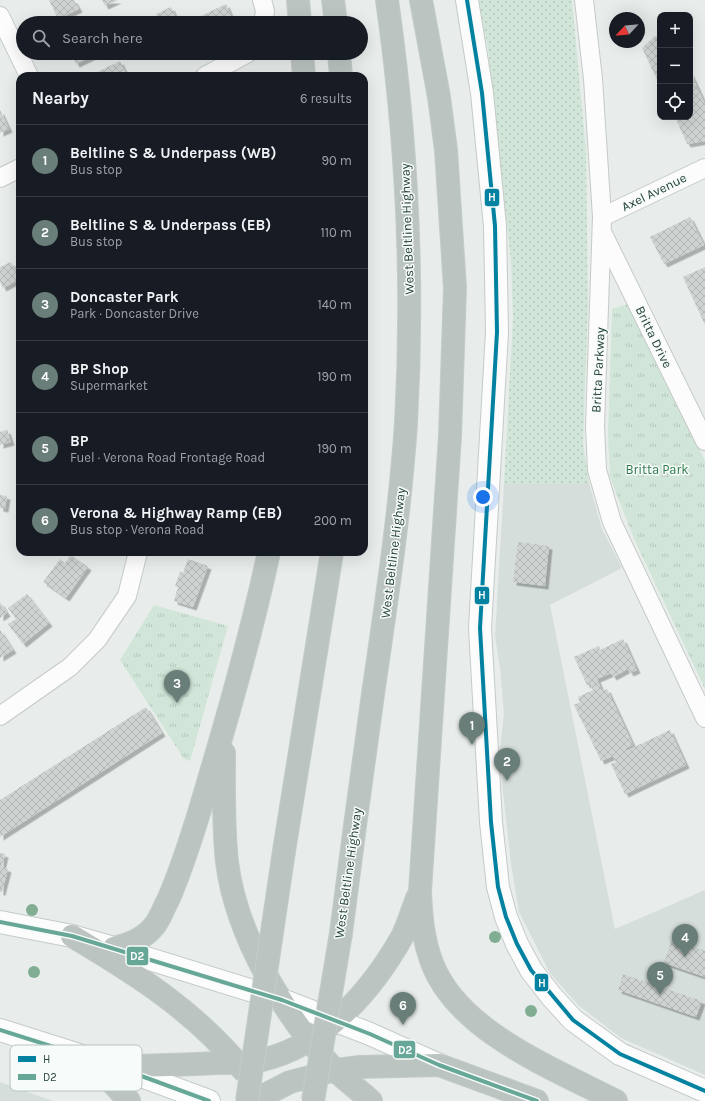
<!DOCTYPE html>
<html lang="en">
<head>
<meta charset="utf-8">
<style>
	body { margin:0; font-family:Karla,sans-serif; background:#20242c; color:#f1f3f6 }
	.controls { position:absolute; right:12px; top:12px; display:grid; overflow:hidden; border-radius:8px; box-shadow:0 4px 16px #0002 }
	.controls button { width:36px; height:36px; display:grid; place-items:center; padding:0; border:0; border-bottom:1px solid #363941; background:#171b24; color:#f1f3f6; font:20px sans-serif }
	.compass { position:absolute; left:609px; top:12px; width:36px; height:36px; border-radius:50%; background:#171b24; box-shadow:0 4px 16px #0002; rotate:244deg }
	.you { position:absolute; left:483px; top:497px; width:14px; height:14px; margin:-10px; border:3px solid #fff; border-radius:50%; background:#1a73e8; box-shadow:0 0 0 6px #1a73e833 }
	.badge { display:grid; place-items:center; width:26px; height:26px; border-radius:50%; background:#697e78; color:#fff; font-size:13px; font-weight:700 }
	.pin { position:absolute; translate:-50% -33px; filter:drop-shadow(0 1px 2px #0008) }
	.pin::after { content:''; position:absolute; top:21px; width:14px; height:12px; background:inherit; clip-path:polygon(0 0,100% 0,50% 100%) }
	.list { margin:0; padding:0; list-style:none }
	h2 { display:flex; justify-content:space-between; align-items:center; height:52px; margin:0; padding:0 16px; font-size:17px }
	h2 small { font-size:13px; font-weight:400; color:#9ea1a6 }
	.list li { display:grid; grid-template-columns:26px 1fr auto; gap:12px; align-items:center; box-sizing:border-box; height:72px; padding:0 16px; border-top:1px solid #363941 }
	.list b { display:block; font-size:15px; white-space:nowrap }
	.list p { margin:0; font-size:13px; white-space:nowrap; color:#9ea1a6 }
	.list em { font-size:13px; font-style:normal; color:#9ea1a6 }
	.icon { flex:none; width:22px; height:22px; fill:none; stroke:currentColor; stroke-width:2; stroke-linecap:round; stroke-linejoin:round }
	.map { position:relative; flex:none; width:705px; height:1101px; overflow:hidden }
	.search { position:absolute; background:#171b24; box-shadow:0 4px 16px #0002; left:16px; top:16px; width:352px; height:44px; display:flex; align-items:center; gap:10px; box-sizing:border-box; padding:0 14px; border-radius:22px; color:#9ea1a6; font-size:15px }
	.panel { position:absolute; background:#171b24; box-shadow:0 4px 16px #0002; left:16px; top:72px; width:352px; height:484px; border-radius:12px }
	.map>svg:first-child { display:block }
	.built { fill:#d6dedb }
	.grass { fill:url(#grass-dots) }
	.park { fill:url(#park-tufts) }
	.building { fill:url(#building-cross-hatch); filter:url(#shadow) }
	.lines { fill:none; stroke-linecap:round; stroke-linejoin:round }
	.street-casing { stroke:#c5cac8; stroke-width:20 }
	.secondary-casing { stroke:#c3cbc8; stroke-width:24 }
	.highway-casing { stroke:#c3ccc9; stroke-width:24 }
	.street { stroke:#fcfcfc; stroke-width:18 }
	.secondary { stroke:#fcfcfc; stroke-width:22 }
	.highway { stroke:#bcc4c2; stroke-width:22 }
	.highway-bridge-casing { stroke:#c3ccc9; stroke-width:24; stroke-linecap:butt }
	.highway-bridge { stroke:#bcc4c2; stroke-width:22 }
	.bus-1-casing { stroke:#f7fbf9; stroke-width:7 }
	.bus-2-casing { stroke:#f7fbf9; stroke-width:7 }
	.bus-1 { stroke:#0381a1; stroke-width:4 }
	.bus-2 { stroke:#67a797; stroke-width:4 }
	.tree { fill:#81ae93 }
	.labels { text-anchor:middle; dominant-baseline:central; stroke-width:3; stroke-linejoin:round; paint-order:stroke }
	.street-label { font-size:13px; fill:#24423a; stroke:#f7fbf9 }
	.park-label { font-size:13px; fill:#2d7a4b; stroke:#f7fbf9 }
	.key { fill:#f7fbf9; stroke:#b8c4c0; stroke-width:1 }
	.key-label { font-size:11px; fill:#24423a }
	.line-badge { stroke:#f7fbf9; stroke-width:1.5 }
	.badge-label { font-size:11px; text-anchor:middle; font-weight:bold; fill:#fff }
</style>
</head>
<body>
<div class="map">
<svg width="705" height="1101" viewBox="0 0 705 1101">
	<defs>
		<pattern id="grass-dots" width="8" height="8" patternUnits="userSpaceOnUse"><rect width="8" height="8" fill="#d1e6d8"/><path d="M2 2h.1M6 6h.1" fill="none" stroke="#b3c6ba" stroke-width="1.8" stroke-linecap="round"/></pattern>
		<pattern id="park-tufts" width="24" height="20" patternUnits="userSpaceOnUse"><rect width="24" height="20" fill="#d1e6d8"/><path d="M3 7l-1-3M5 7V3M7 7l1-3M15 17l-1-3M17 17v-4M19 17l1-3" fill="none" stroke="#b3c6ba"/></pattern>
		<pattern id="building-cross-hatch" width="8" height="8" patternUnits="userSpaceOnUse"><rect width="8" height="8" fill="#cfd4d2"/><path d="M0 0l8 8M0 8l8-8" fill="none" stroke="#b2b7b5"/></pattern>
		<filter id="shadow"><feDropShadow dx="3.5" dy="3.5" stdDeviation="0" flood-color="#0004"/></filter>
	</defs>
	<rect width="100%" height="100%" fill="#e8edeb"/>
	<g class="built">
		<polygon points="589,483 602,529 622,568 550,605 615,929 705,890 705,1075 621,1038 578,1005 550,973 519,912 511,864 499,756 504,714 500,668 495,636 504,484"/>
		<polygon points="0,1082 53,1101 0,1101"/>
	</g>
	<polygon class="grass" points="478,0 572,0 586,151 588,304 583,444 589,483 504,484 513,317 511,262 488,49"/>
	<g class="park">
		<polygon points="628,304 636,316 705,461 705,689 634,539 610,477 608,433 612,309"/>
		<polygon points="154,605 228,626 190,761 184,759 120,660"/>
	</g>
	<g class="building">
		<polygon points="49,0 74,0 79,9 58,19"/>
		<polygon points="102,0 118,0 105,6"/>
		<polygon points="226,4 234,23 186,23"/>
		<polygon points="171,7 177,20 172,23 160,23 156,14"/>
		<polygon points="655,36 660,36 660,86 642,48"/>
		<polygon points="71,53 97,53 97,54 76,64"/>
		<polygon points="120,61 126,73 119,76 89,76"/>
		<polygon points="690,72 705,104 705,141 687,144 675,117 690,117"/>
		<polygon points="0,110 9,129 0,133"/>
		<polygon points="690,217 704,245 664,264 650,237"/>
		<polygon points="11,262 20,279 3,288 0,282 0,267"/>
		<polygon points="705,267 705,325 683,277"/>
		<polygon points="7,430 11,442 0,445 0,432"/>
		<polygon points="0,495 7,496 5,509 0,508"/>
		<polygon points="518,542 549,546 545,586 513,582"/>
		<polygon points="71,555 88,567 66,598 43,582 60,559 65,563"/>
		<polygon points="188,559 208,566 193,607 174,601 178,587 175,586 180,572 183,573"/>
		<polygon points="27,594 49,623 23,644 8,624 16,619 8,608"/>
		<polygon points="0,602 7,613 0,618"/>
		<polygon points="0,630 13,650 0,658"/>
		<polygon points="623,639 637,670 630,673 628,669 613,677 611,673 597,679 602,691 607,689 633,745 625,749 626,751 670,730 686,765 625,794 611,764 616,762 613,756 601,761 574,705 580,702 578,697 593,690 590,683 587,685 574,657 599,646 600,650"/>
		<polygon points="146,707 162,733 0,837 0,800"/>
		<polygon points="0,853 5,854 2,867 8,869 2,892 0,892"/>
		<polygon points="672,939 705,951 705,977 664,963"/>
		<polygon points="623,974 702,1001 696,1017 618,990"/>
	</g>
	<g class="lines">
		<g class="street-casing">
			<g id="street">
				<polyline points="262,0 265,11 263,23"/>
				<polyline points="584,0 593,79 602,217 595,426 597,470 612,522 705,718"/>
				<polyline points="0,16 29,76"/>
				<polyline points="205,76 248,53"/>
				<polyline points="0,178 20,168"/>
				<polyline points="602,217 705,168"/>
				<polyline points="603,234 705,441"/>
				<polyline points="0,716 70,667 97,640 127,596 138,552"/>
			</g>
		</g>
		<g class="secondary-casing">
			<g id="secondary">
				<polyline points="467,0 482,93 495,226 497,332 480,628 491,822 498,887 506,917 517,944 531,970 552,997 573,1020 620,1054 705,1091"/>
				<polyline points="0,922 72,936 114,948 282,1000 370,1034 439,1065"/>
				<polyline points="0,1030 117,1067 209,1101"/>
			</g>
		</g>
		<g class="highway-casing">
			<g id="highway">
				<polyline points="298,0 300,23"/>
				<polyline points="333,0 336,23"/>
				<path d="M421,0L439,97L446,150L455,288L450,436L420,891C421,916 423,939 432,963C458,1032 555,1069 616,1101"/>
				<polyline points="302,53 304,76"/>
				<polyline points="339,53 341,76"/>
				<path d="M224,753C224,789 223,826 227,862C236,935 284,1016 334,1069C345,1080 359,1090 371,1101"/>
				<polyline points="284,851 332,552"/>
				<path d="M341,933C351,853 362,774 373,694C386,604 400,514 406,423C414,282 407,140 387,0"/>
				<path d="M72,936C136,974 195,1011 243,1070"/>
				<path d="M114,948C130,944 144,939 155,925C161,917 164,907 169,898C181,870 190,842 199,813C225,726 250,640 269,552"/>
				<polyline points="91,1060 129,1101"/>
				<path d="M117,1067C151,1065 184,1065 217,1063C232,1063 248,1063 262,1060C324,1046 372,990 402,937C408,925 412,911 417,898"/>
				<polyline points="253,1101 290,1082 336,1070 360,1067 439,1065 537,1101"/>
			</g>
		</g>
		<use href="#street" class="street"/>
		<use href="#secondary" class="secondary"/>
		<use href="#highway" class="highway"/>
		<g class="highway-bridge-casing">
			<g id="highway-bridge">
				<polyline points="247,1101 284,851"/>
				<polyline points="313,1101 341,933"/>
			</g>
		</g>
		<use href="#highway-bridge" class="highway-bridge"/>
		<g class="bus-1-casing">
			<polyline id="bus-1" points="467,0 482,93 495,226 497,332 480,628 491,822 498,887 506,917 517,944 531,970 573,1020 620,1054 705,1091"/>
		</g>
		<g class="bus-2-casing">
			<g id="bus-2">
				<polyline points="0,922 72,936 282,1000 370,1034 439,1065 537,1101"/>
				<polyline points="0,1030 117,1067 209,1101"/>
			</g>
		</g>
		<use href="#bus-1" class="bus-1"/>
		<use href="#bus-2" class="bus-2"/>
	</g>
	<g class="tree">
		<circle cx="32" cy="910" r="6"/>
		<circle cx="495" cy="937" r="6"/>
		<circle cx="34" cy="972" r="6"/>
		<circle cx="531" cy="1011" r="6"/>
	</g>
	<g class="labels">
		<g class="street-label">
			<text transform="translate(654 192) rotate(-26)">Axel Avenue</text>
			<text transform="translate(407 229) rotate(-92)">West Beltline Highway</text>
			<text transform="translate(654 337) rotate(64)">Britta Drive</text>
			<text transform="translate(598 370) rotate(-87)">Britta Parkway</text>
			<text transform="translate(393 553) rotate(-83)">West Beltline Highway</text>
			<text transform="translate(348 873) rotate(-82)">West Beltline Highway</text>
		</g>
		<g class="park-label">
			<text x="657" y="469">Britta Park</text>
		</g>
	</g>
	<rect x="10" y="1045" width="132" height="46" rx="6" class="key"/>
	<rect x="18" y="1056" width="18" height="6" fill="#0381a1"/>
	<rect x="18" y="1074" width="18" height="6" fill="#67a797"/>
	<g class="key-label">
		<text x="43" y="1063">H</text>
		<text x="43" y="1081">D2</text>
	</g>
	<g class="line-badge">
		<rect x="484" y="188" width="16" height="19" rx="4" fill="#0381a1"/>
		<rect x="474" y="586" width="16" height="19" rx="4" fill="#0381a1"/>
		<rect x="126" y="946" width="23" height="20" rx="4" fill="#67a797"/>
		<rect x="534" y="973" width="15" height="19" rx="4" fill="#0381a1"/>
		<rect x="393" y="1040" width="23" height="19" rx="4" fill="#67a797"/>
	</g>
	<g class="badge-label">
		<text x="492" y="201">H</text>
		<text x="482" y="599">H</text>
		<text x="137" y="960">D2</text>
		<text x="542" y="987">H</text>
		<text x="405" y="1054">D2</text>
	</g>
</svg>
<div class="controls">
<button>+</button>
<button>−</button>
<button><svg class="icon" aria-label="locate" viewBox="0 0 24 24"><circle cx="12" cy="12" r="6"/><path d="M12 2v4M12 18v4M2 12h4M18 12h4"/></svg></button>
</div>
<svg class="compass" viewBox="-18 -18 36 36"><path d="M0-13l5 13h-10z" fill="#e53935"/><path d="M0 13l5-13h-10z" fill="#9ea1a6"/></svg>
<div class="you"></div>
<div class="pin badge" style="left:472px;top:745px">1</div>
<div class="pin badge" style="left:507px;top:781px">2</div>
<div class="pin badge" style="left:177px;top:703px">3</div>
<div class="pin badge" style="left:685px;top:957px">4</div>
<div class="pin badge" style="left:660px;top:995px">5</div>
<div class="pin badge" style="left:403px;top:1025px">6</div>
<div class="search"><svg class="icon" aria-label="search" viewBox="0 0 24 24"><circle cx="10" cy="10" r="6"/><path d="M15 15l6 6"/></svg>Search here</div>
<section class="panel">
<h2>Nearby<small>6 results</small></h2>
<ul class="list">
<li><span class="badge">1</span><div><b>Beltline S &amp; Underpass (WB)</b><p>Bus stop</p></div><em>90 m</em></li>
<li><span class="badge">2</span><div><b>Beltline S &amp; Underpass (EB)</b><p>Bus stop</p></div><em>110 m</em></li>
<li><span class="badge">3</span><div><b>Doncaster Park</b><p>Park · Doncaster Drive</p></div><em>140 m</em></li>
<li><span class="badge">4</span><div><b>BP Shop</b><p>Supermarket</p></div><em>190 m</em></li>
<li><span class="badge">5</span><div><b>BP</b><p>Fuel · Verona Road Frontage Road</p></div><em>190 m</em></li>
<li><span class="badge">6</span><div><b>Verona &amp; Highway Ramp (EB)</b><p>Bus stop · Verona Road</p></div><em>200 m</em></li>
</ul>
</section>
</div>
</body>
</html>
